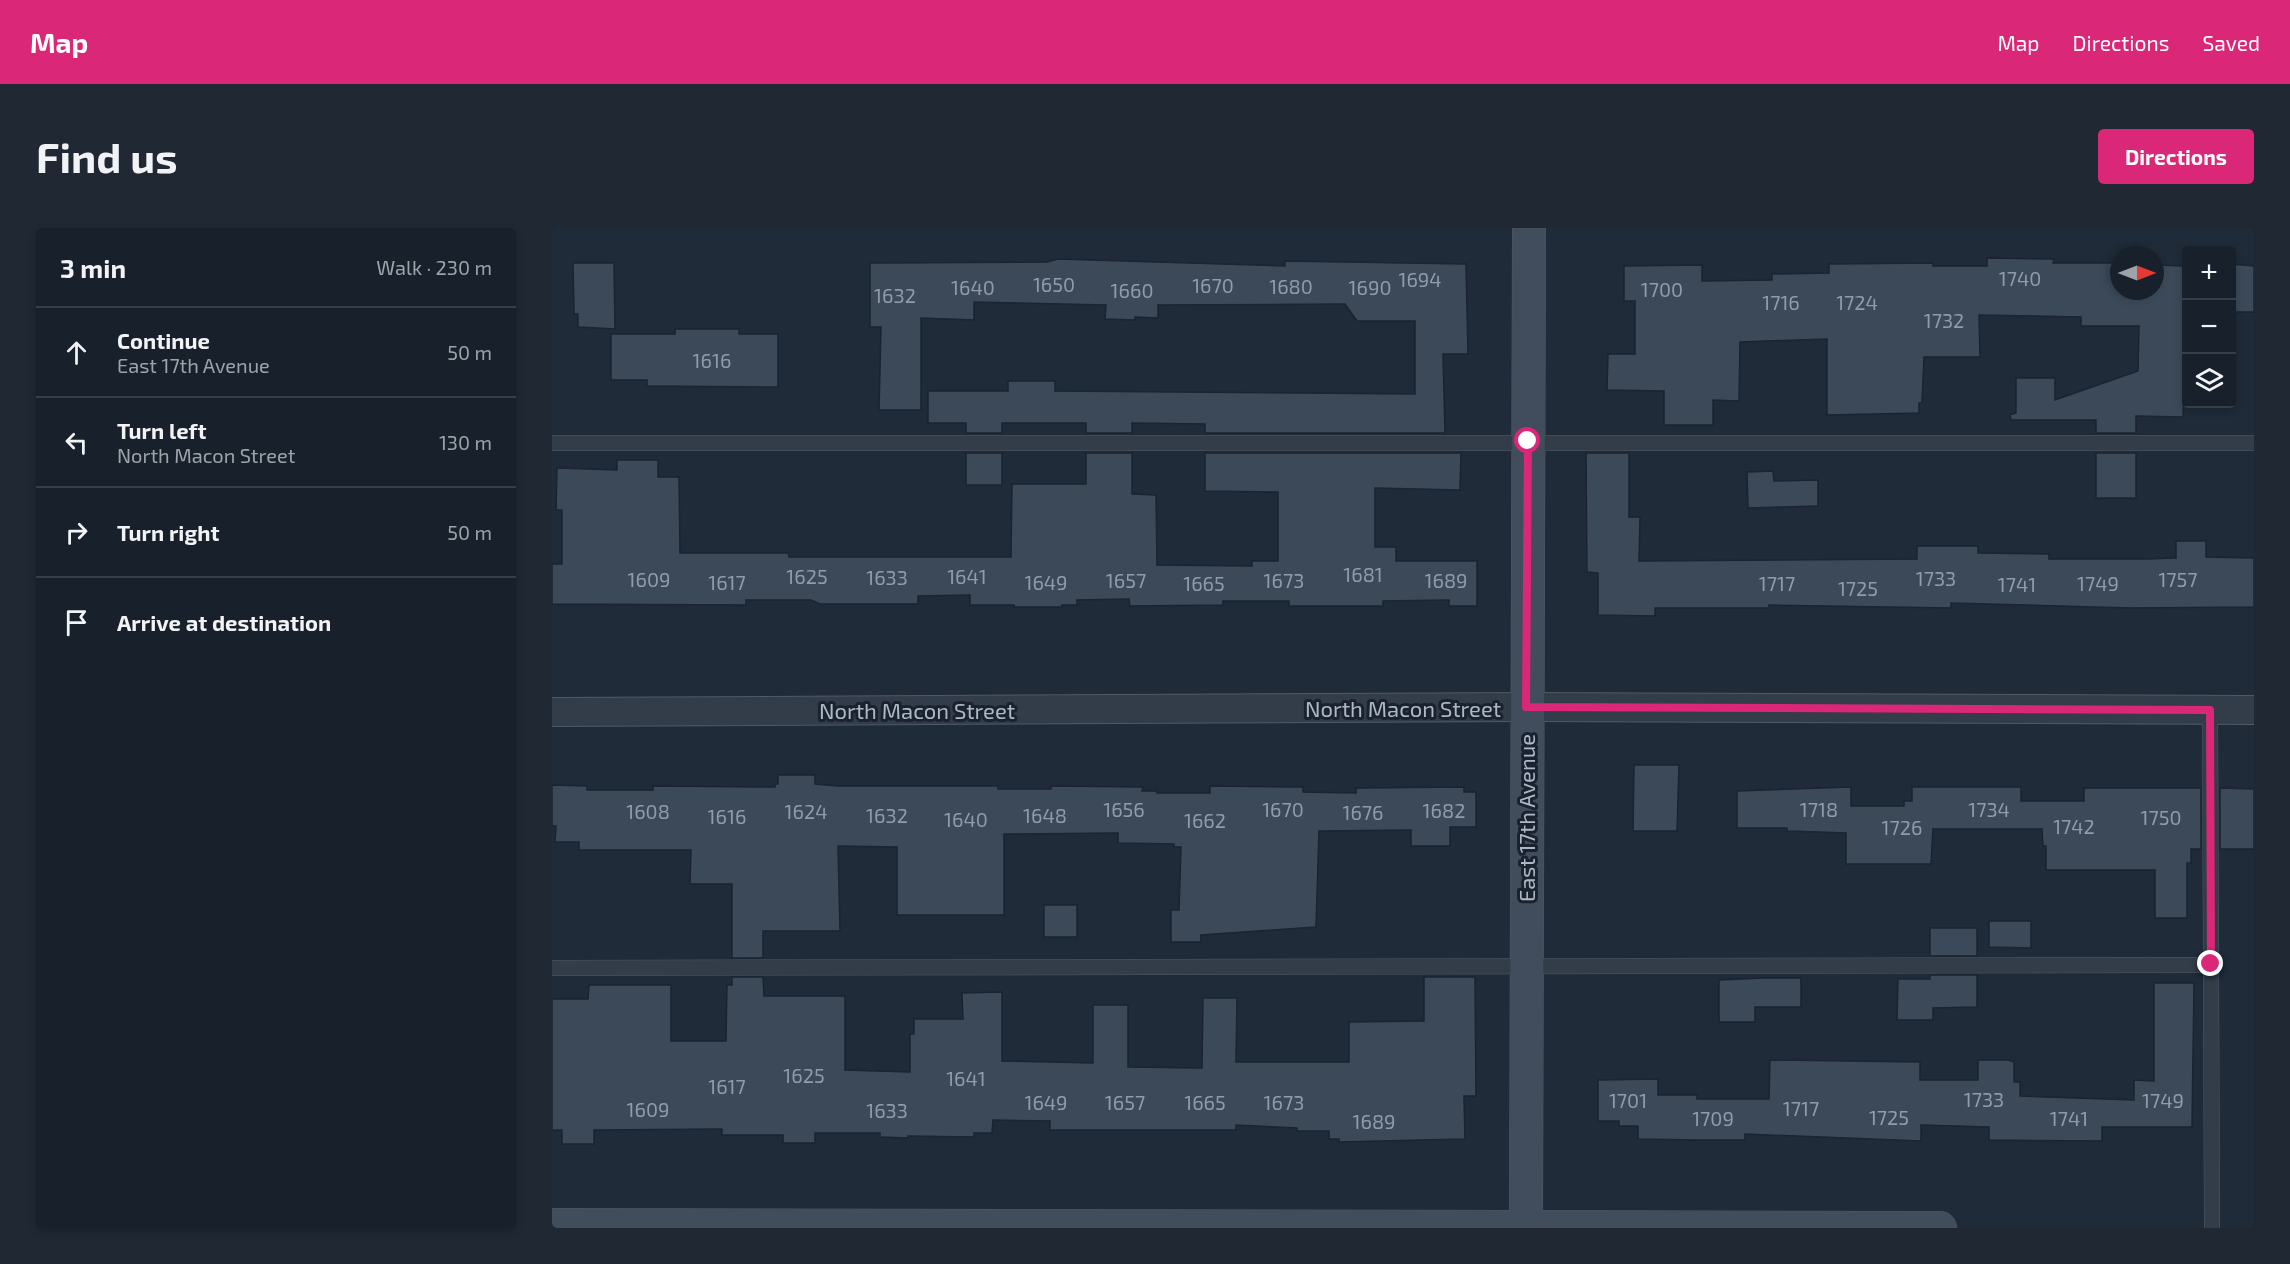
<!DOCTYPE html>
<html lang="en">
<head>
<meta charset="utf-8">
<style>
	body { margin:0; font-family:"Exo 2",sans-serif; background:#202833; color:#f1f3f6 }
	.controls { position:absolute; right:18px; top:18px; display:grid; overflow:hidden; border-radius:6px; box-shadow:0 3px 9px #0003 }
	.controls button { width:54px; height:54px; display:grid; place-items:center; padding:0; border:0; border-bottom:2px solid #363e47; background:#17202b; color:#f1f3f6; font:30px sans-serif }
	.compass { position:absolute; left:1558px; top:18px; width:54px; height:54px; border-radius:50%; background:#17202b; box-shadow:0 3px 9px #0003; rotate:90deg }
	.stop { position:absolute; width:18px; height:18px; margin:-14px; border:4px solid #db2777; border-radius:50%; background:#fff }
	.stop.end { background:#db2777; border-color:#fff; box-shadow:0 2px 6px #0008 }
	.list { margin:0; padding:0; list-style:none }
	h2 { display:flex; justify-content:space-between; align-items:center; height:78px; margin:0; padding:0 24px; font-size:26px }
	h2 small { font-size:20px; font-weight:400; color:#9ea3a9 }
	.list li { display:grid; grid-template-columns:39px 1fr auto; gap:18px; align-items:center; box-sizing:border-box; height:90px; padding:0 24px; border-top:2px solid #363e47 }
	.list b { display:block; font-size:22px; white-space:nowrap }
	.list p { margin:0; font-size:20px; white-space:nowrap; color:#9ea3a9 }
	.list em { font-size:20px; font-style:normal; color:#9ea3a9 }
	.icon { flex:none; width:33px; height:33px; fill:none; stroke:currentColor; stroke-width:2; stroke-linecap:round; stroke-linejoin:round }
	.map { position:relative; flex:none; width:1702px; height:1000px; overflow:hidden; border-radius:6px }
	header { display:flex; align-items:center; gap:36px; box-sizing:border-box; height:84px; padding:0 30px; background:#db2777; color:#fff }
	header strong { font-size:28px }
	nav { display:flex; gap:33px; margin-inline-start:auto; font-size:21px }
	.intro { display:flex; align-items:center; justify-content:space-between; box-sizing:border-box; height:144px; padding:0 36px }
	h1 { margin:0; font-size:42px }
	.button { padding:15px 27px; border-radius:6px; background:#db2777; color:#fff; font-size:21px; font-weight:700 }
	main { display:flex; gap:36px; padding:0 36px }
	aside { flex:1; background:#17202b; border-radius:6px; box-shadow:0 3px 9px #0003 }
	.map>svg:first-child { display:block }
	.building { fill:#3b4959; stroke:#1b2430; stroke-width:1.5 }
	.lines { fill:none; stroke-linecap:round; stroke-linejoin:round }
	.lane-casing { stroke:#505a67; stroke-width:16 }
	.street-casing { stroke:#505a67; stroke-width:30 }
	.secondary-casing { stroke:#505a67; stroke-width:34 }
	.lane { stroke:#333d49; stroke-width:15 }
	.street { stroke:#333d49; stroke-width:28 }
	.secondary { stroke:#414c5c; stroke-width:33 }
	.route { stroke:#db2777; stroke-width:8 }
	.labels { text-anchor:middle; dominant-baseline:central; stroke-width:6; stroke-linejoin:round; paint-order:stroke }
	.number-label { font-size:20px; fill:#909cab }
	.street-label { font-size:22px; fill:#adb7c6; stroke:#19222e }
</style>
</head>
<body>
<header>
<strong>Map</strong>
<nav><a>Map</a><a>Directions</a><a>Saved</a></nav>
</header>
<div class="intro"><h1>Find us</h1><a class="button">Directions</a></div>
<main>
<aside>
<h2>3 min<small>Walk · 230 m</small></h2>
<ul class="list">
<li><svg class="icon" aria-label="ahead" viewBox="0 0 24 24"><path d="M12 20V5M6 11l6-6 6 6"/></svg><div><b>Continue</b><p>East 17th Avenue</p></div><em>50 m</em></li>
<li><svg class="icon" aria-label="left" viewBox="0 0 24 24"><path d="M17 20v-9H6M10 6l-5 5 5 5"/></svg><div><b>Turn left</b><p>North Macon Street</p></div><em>130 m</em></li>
<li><svg class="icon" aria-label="right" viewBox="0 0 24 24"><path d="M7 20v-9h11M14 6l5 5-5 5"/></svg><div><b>Turn right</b></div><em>50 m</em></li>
<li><svg class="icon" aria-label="arrive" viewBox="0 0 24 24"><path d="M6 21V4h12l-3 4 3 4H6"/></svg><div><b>Arrive at destination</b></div></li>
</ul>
</aside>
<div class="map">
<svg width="1702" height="1000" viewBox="0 0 1702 1000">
	<rect width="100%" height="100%" fill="#1f2b39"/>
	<g class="building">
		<polygon points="1435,30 1502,31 1501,35 1563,35 1567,37 1567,63 1603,63 1603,37 1631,38 1631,35 1635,35 1631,189 1584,188 1584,205 1544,205 1544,192 1459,192 1458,187 1464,185 1464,150 1503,150 1503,172 1586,143 1587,98 1529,98 1529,89 1427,87 1428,129 1372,129 1370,175 1367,175 1367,185 1275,187 1275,111 1188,114 1187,173 1161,172 1161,197 1112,197 1112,163 1055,162 1056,126 1083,126 1083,73 1072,73 1072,38 1150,37 1150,53 1220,52 1220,46 1277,45 1277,36 1381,35 1381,38 1435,38"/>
		<polygon points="506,31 733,38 733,33 914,36 916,126 891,126 893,205 653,205 653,196 580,195 580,205 534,205 534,195 450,195 450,205 414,205 414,195 376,195 376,163 456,163 456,153 503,153 503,163 863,166 863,93 805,93 793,76 606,77 606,90 583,89 583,92 553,91 554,77 422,74 422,92 369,90 369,182 327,182 329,99 318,99 318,35 495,34"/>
		<polygon points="21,35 62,35 63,101 26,99 26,86 22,86"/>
		<polygon points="1680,36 1702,38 1702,84 1680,84"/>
		<polygon points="123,101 187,101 187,106 226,106 226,159 95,158 95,152 59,152 59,106 123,106"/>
		<rect x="414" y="225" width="36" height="32"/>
		<polygon points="534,225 580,225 580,266 604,267 605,337 700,338 700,333 726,333 726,264 653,263 653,225 909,225 908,262 823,260 823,319 844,319 844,333 925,333 925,378 897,378 897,372 831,373 831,378 737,378 737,373 671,373 671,377 578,378 577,371 525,372 525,377 510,377 510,379 462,379 462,377 418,377 418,367 366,368 366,376 268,376 259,372 194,372 194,377 0,376 0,336 10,336 10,282 4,282 5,240 65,242 65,232 106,232 106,249 127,249 128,325 236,325 237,329 459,329 460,256 534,256"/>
		<polygon points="1034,225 1077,225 1077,289 1088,289 1087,333 1365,331 1365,318 1426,318 1426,325 1497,326 1497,331 1595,331 1624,330 1624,313 1654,313 1654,329 1702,330 1702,379 1579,380 1399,375 1399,380 1217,377 1217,380 1103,380 1103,388 1046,387 1046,345 1035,344"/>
		<rect x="1544" y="225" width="40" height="45"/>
		<polygon points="1221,243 1222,253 1266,252 1266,278 1196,280 1195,244"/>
		<polygon points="1082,537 1127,537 1125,603 1081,603"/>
		<polygon points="226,547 263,547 263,556 286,558 446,558 446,561 499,561 499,558 591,559 590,563 605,563 605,565 658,565 658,558 751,559 751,564 804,565 804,560 912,559 912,564 924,564 924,599 898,599 898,618 859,618 859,602 767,603 764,699 649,707 649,714 619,714 619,682 627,682 629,619 622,619 622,616 566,615 566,605 452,606 452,687 345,687 345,619 286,618 288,703 211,703 211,730 180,730 180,656 138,656 139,622 27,622 27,614 3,614 4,598 0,598 0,557 35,558 35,562 101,562 101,558 223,559 223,556 226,556"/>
		<polygon points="1299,559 1299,578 1352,578 1352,573 1360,573 1360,559 1469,559 1469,573 1532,573 1532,560 1649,560 1649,621 1639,621 1639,635 1635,635 1635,690 1603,690 1603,642 1494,642 1494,618 1491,618 1490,601 1381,601 1379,636 1294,636 1294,605 1235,603 1235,600 1185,600 1185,563"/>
		<polygon points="1668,560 1702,561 1702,621 1668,621"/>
		<rect x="492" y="677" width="33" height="32"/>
		<polygon points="1437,693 1479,693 1479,720 1437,719"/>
		<rect x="1378" y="700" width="47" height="28"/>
		<polygon points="1378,747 1425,747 1425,779 1381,780 1381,792 1345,792 1346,751 1378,751"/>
		<polygon points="180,749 211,749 212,768 293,768 293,842 358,844 358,806 362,806 362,791 411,791 410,765 450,764 450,833 541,835 541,777 576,777 576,839 650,840 651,770 685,770 684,834 797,834 797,794 872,793 872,749 923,749 924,868 912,868 913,911 787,914 787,911 777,911 777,903 745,903 745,900 684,897 684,902 498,902 498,893 441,892 440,905 422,905 422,909 356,908 356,910 328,909 328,905 263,905 263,915 231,915 231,907 170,907 170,901 42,902 42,916 10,916 10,902 0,902 0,771 36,771 37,757 119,757 119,813 174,813 175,757 180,757"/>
		<polygon points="1211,750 1249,750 1249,779 1203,779 1203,794 1167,794 1167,752"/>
		<polygon points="1602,755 1642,755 1640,899 1550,899 1550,913 1437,912 1437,899 1369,897 1369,913 1193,906 1193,912 1144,912 1086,911 1086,898 1067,898 1067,893 1046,893 1046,852 1106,851 1106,867 1145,867 1145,871 1217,871 1218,832 1368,834 1368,852 1426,852 1426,832 1456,832 1462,834 1462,854 1468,854 1468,868 1582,872 1582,852 1602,853"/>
	</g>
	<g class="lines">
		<g class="lane-casing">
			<g id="lane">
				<polyline points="0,215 1702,215"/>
				<polyline points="1658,482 1660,1000"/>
				<polyline points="0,740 1659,737"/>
			</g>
		</g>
		<g class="street-casing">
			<polyline id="street" points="0,484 974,479 1702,482"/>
		</g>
		<g class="secondary-casing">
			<g id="secondary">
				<polyline points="0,997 1388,1000"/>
				<polyline points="974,1000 977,0"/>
			</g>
		</g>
		<use href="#lane" class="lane"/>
		<use href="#street" class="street"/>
		<use href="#secondary" class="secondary"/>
	</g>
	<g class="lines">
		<polyline class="route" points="976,213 974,479 1658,482 1659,736"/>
	</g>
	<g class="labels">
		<g class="number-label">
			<text x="1468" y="50">1740</text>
			<text x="868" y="51">1694</text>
			<text x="502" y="56">1650</text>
			<text x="661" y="57">1670</text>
			<text x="739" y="58">1680</text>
			<text x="421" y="59">1640</text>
			<text x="818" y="59">1690</text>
			<text x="1110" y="61">1700</text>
			<text x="580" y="62">1660</text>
			<text x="343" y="67">1632</text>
			<text x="1229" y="74">1716</text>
			<text x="1305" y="74">1724</text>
			<text x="1392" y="92">1732</text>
			<text x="160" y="132">1616</text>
			<text x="811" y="346">1681</text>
			<text x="255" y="348">1625</text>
			<text x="415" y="348">1641</text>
			<text x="335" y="349">1633</text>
			<text x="1384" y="350">1733</text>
			<text x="97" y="351">1609</text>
			<text x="1626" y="351">1757</text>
			<text x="574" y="352">1657</text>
			<text x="732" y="352">1673</text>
			<text x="894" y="352">1689</text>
			<text x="175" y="354">1617</text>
			<text x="494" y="354">1649</text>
			<text x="652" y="355">1665</text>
			<text x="1225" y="355">1717</text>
			<text x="1546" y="355">1749</text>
			<text x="1465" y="356">1741</text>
			<text x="1306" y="360">1725</text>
			<text x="572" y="581">1656</text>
			<text x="731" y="581">1670</text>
			<text x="1267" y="581">1718</text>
			<text x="1437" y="581">1734</text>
			<text x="892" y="582">1682</text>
			<text x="96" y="583">1608</text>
			<text x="254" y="583">1624</text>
			<text x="811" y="584">1676</text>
			<text x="335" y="587">1632</text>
			<text x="493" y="587">1648</text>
			<text x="175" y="588">1616</text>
			<text x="1609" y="589">1750</text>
			<text x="414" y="591">1640</text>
			<text x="653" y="592">1662</text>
			<text x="1522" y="598">1742</text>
			<text x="1350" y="599">1726</text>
			<text x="252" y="847">1625</text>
			<text x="414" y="850">1641</text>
			<text x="175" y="858">1617</text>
			<text x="1432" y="871">1733</text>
			<text x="1076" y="872">1701</text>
			<text x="1611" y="872">1749</text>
			<text x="494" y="874">1649</text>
			<text x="573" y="874">1657</text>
			<text x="653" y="874">1665</text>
			<text x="732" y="874">1673</text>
			<text x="1249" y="880">1717</text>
			<text x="96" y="881">1609</text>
			<text x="335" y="882">1633</text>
			<text x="1337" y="889">1725</text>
			<text x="1161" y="890">1709</text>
			<text x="1517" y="890">1741</text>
			<text x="822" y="893">1689</text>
		</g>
		<g class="street-label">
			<text x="851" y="480">North Macon Street</text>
			<text x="365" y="482">North Macon Street</text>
			<text transform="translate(974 590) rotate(-90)">East 17th Avenue</text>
		</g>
	</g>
</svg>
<div class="controls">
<button>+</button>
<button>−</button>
<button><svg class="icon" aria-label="layers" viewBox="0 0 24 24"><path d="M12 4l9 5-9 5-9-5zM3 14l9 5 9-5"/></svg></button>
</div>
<svg class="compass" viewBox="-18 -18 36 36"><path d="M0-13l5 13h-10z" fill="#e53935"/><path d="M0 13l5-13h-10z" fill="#9ea3a9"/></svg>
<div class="stop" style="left:976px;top:213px"></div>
<div class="stop end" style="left:1659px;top:736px"></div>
</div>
</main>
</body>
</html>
